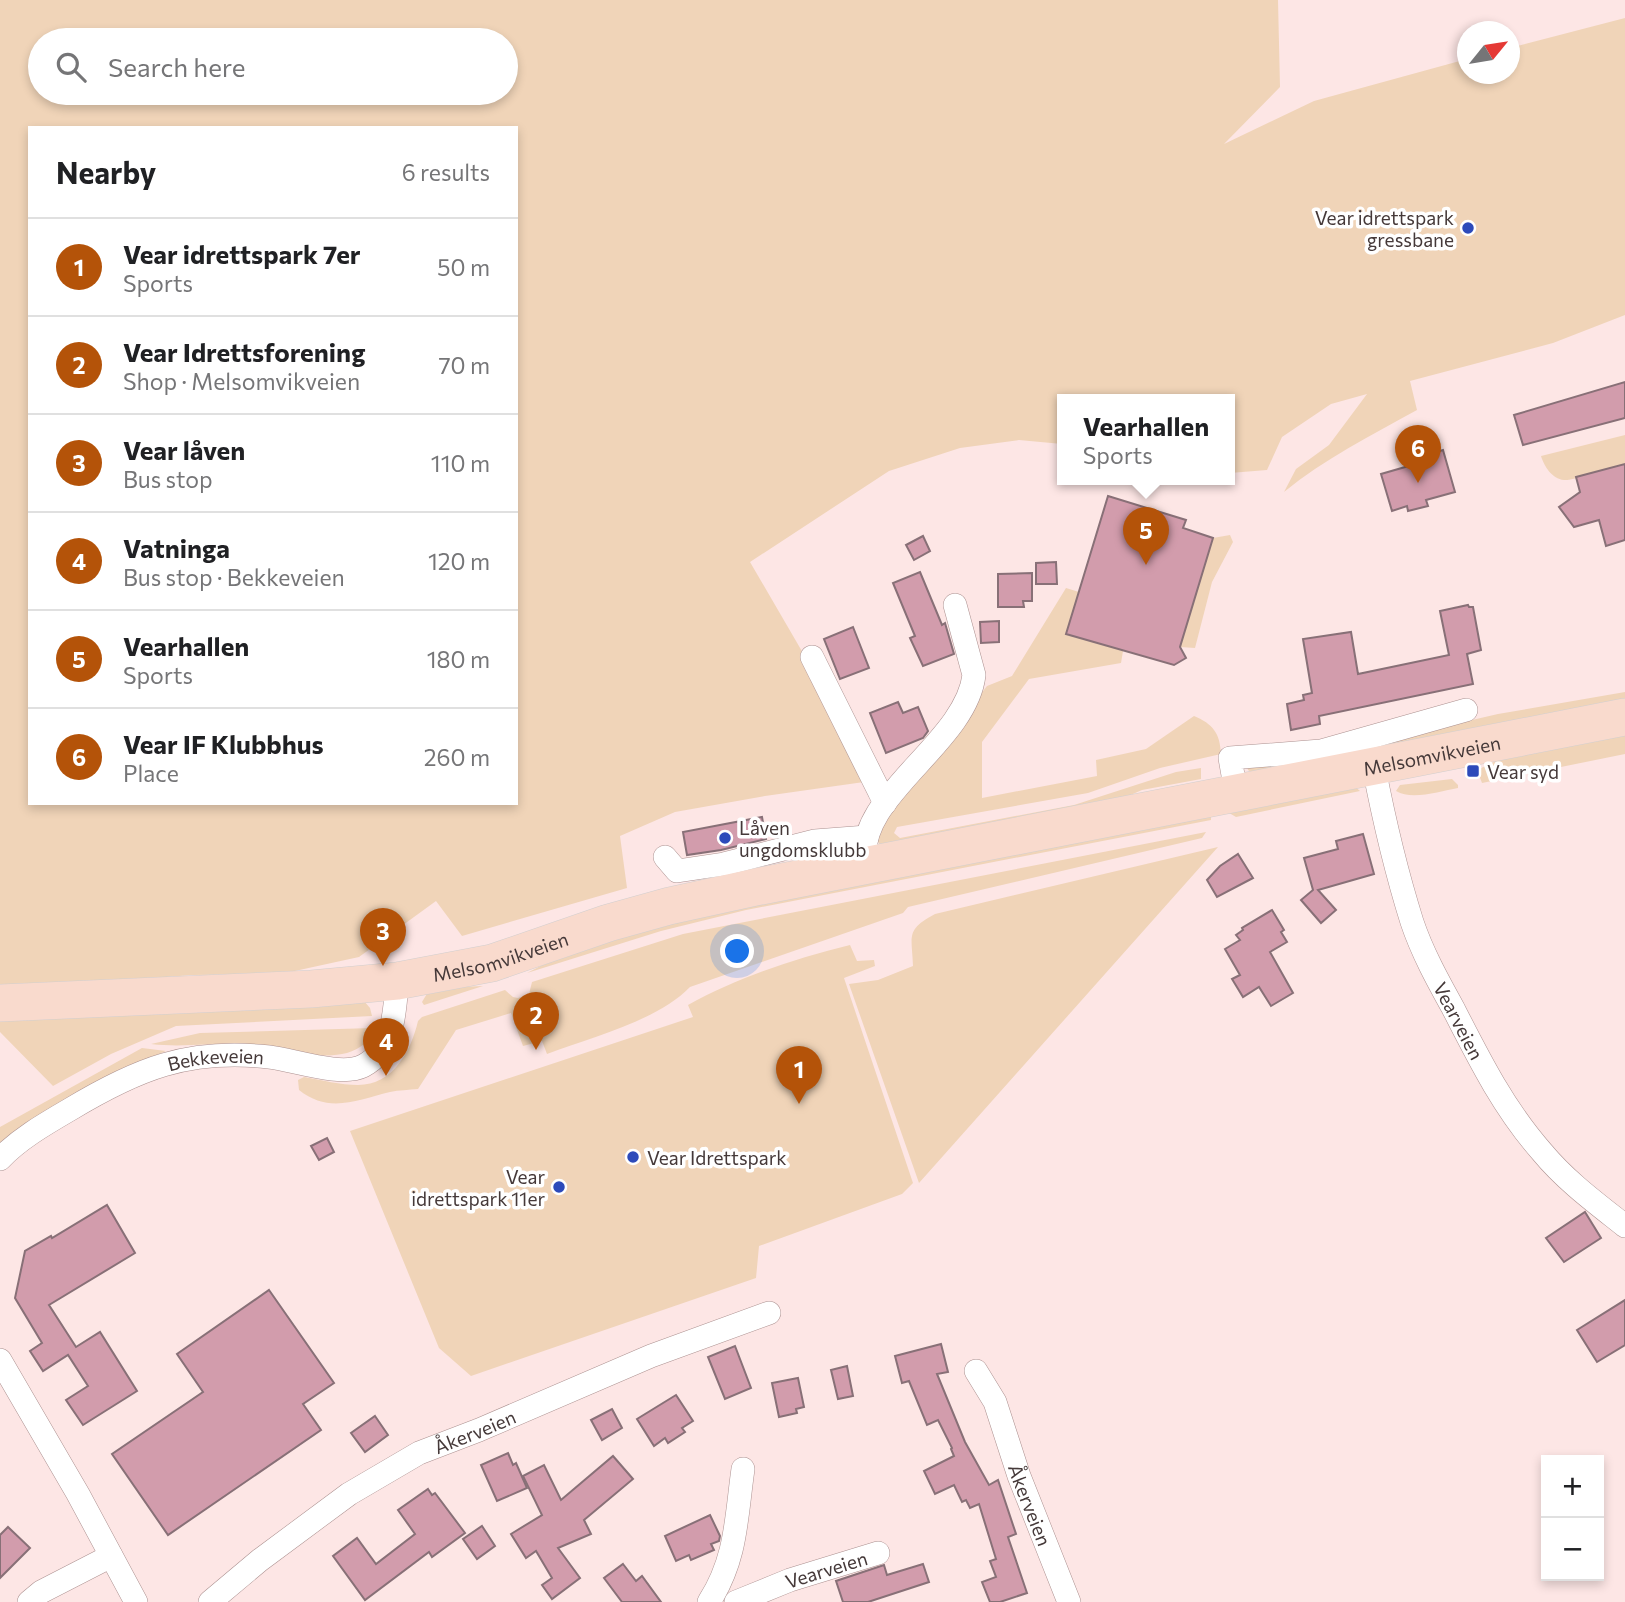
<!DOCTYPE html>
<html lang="en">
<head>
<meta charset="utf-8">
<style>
	body { margin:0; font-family:Commissioner,sans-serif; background:#f2f2f2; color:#202124 }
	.controls { position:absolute; right:21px; bottom:21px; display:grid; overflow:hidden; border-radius:0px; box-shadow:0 4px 10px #0003 }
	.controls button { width:63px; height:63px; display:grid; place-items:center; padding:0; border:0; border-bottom:2px solid #e0e0e0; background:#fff; color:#202124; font:35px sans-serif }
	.compass { position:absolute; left:1457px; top:21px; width:63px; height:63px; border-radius:50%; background:#fff; box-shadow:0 4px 10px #0003; rotate:60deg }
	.you { position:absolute; left:738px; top:952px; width:24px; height:24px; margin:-18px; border:5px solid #fff; border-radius:50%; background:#1a73e8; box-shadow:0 0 0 10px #1a73e833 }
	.badge { display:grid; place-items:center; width:46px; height:46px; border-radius:50%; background:#b45309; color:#fff; font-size:23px; font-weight:700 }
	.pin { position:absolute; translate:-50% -58px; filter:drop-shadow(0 2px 4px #0008) }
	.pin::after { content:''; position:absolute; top:37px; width:24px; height:21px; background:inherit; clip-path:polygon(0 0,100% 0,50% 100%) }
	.popup { position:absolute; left:1057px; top:394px; width:178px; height:91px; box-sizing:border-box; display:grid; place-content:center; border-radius:0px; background:#fff; filter:drop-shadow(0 2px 5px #0005); font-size:23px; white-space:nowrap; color:#757577 }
	.popup b { font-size:26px; color:#202124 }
	.popup::after { content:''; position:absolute; left:50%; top:100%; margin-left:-14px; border:14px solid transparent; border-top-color:#fff }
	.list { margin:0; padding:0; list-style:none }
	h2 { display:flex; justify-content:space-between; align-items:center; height:91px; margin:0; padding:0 28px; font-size:30px }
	h2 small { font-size:23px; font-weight:400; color:#757577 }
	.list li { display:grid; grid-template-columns:46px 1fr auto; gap:21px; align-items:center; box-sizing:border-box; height:98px; padding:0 28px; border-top:2px solid #e0e0e0 }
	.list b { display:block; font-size:26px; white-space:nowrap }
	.list p { margin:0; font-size:23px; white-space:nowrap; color:#757577 }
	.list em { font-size:23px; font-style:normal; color:#757577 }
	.icon { flex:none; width:38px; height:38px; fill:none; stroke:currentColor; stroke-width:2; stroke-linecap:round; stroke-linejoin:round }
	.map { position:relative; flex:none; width:1625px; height:1602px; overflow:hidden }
	.search { position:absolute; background:#fff; box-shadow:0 4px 10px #0003; left:28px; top:28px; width:490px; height:77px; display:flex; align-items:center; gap:18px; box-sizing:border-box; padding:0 24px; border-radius:38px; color:#757577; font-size:26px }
	.panel { position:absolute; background:#fff; box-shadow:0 4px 10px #0003; left:28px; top:126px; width:490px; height:679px; border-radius:0px }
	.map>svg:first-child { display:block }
	.green { fill:#f0d4b8; fill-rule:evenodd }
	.building { fill:#d29cac; stroke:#887077; stroke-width:2 }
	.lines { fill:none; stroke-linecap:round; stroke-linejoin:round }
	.street-casing { stroke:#ac9190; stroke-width:24 }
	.primary-casing { stroke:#d2cfcf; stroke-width:38 }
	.street { stroke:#fff; stroke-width:23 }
	.primary { stroke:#f9dacd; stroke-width:37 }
	.poi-dot { fill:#2d4aba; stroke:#fff; stroke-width:2.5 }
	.labels { text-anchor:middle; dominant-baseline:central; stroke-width:7; stroke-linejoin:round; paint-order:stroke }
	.poi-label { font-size:19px; fill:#453939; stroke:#fff; text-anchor:start }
	.street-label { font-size:19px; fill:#453939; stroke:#fff }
</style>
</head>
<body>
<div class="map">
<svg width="1625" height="1602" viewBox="0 0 1625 1602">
	<rect width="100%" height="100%" fill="#fde6e5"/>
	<g class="green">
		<path d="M0,0H1278L1280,87L1224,144L1314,101L1467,59L1468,74H1510V48L1625,18V315L1553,343L1410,381L1417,410C1372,435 1324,459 1284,492L1296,469L1329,445L1367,394L1331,404L1282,437L1267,470L1230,473V399H1062V444L1019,440L960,448L889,471L750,562L821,684L864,782L765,796L675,812L620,836L627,888L462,936L436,901L359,957L281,974L192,975L0,990ZM40,40H506V93H40ZM30,128H516V803H30Z"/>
		<path d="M1625,435V464C1612,467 1574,481 1564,480C1552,479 1544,466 1541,456Z"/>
		<polygon points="1230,535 1233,542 1212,582 1195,648 1180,647 1213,538"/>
		<path d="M1066,588L1079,592L1066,633L1123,651L1121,663L1029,679L982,742V798L1097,776L1096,760L1146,749L1194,716C1213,724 1220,733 1221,754L1160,768L1088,793L897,827L894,833L900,838L1074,805L1176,772L1201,768V779L1142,790L1110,804L882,850L874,833L903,792L987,686L1012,676Z"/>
		<polygon points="1625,692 1625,706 1258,777 1248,770 1247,766 1342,750 1498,714"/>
		<polygon points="1625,729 1625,754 1482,783 1477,770 1519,750"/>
		<path d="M1452,779L1458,785V788C1440,791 1412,801 1396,791L1400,785Z"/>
		<polygon points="1353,785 1360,791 1236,817 1224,810"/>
		<polygon points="1211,816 1211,820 746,910 661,931 527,973 581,945 615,933"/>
		<path d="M1206,832L1202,838L908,907L903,913L690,987C657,1021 592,1037 547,1054L542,1041L523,1046L511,1013L456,1030L418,1089C409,1090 399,1090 390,1092C357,1100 329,1114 299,1090L298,1080L304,1077C321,1080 341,1085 358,1085C393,1085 411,1051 418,1021L422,1017L505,990L513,997L518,998L529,994L532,982L683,934Z"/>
		<path d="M1218,847L919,1183L849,984L878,980L913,966C912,936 905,930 935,914Z"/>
		<path d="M850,945L857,961L874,960L875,966L844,978L913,1183L902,1194L759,1246L756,1278L471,1376L439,1348L350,1131L693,1017L688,1005C738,977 794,959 850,945Z"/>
		<polygon points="483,986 424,1005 422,1002 428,992 437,988"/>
		<polygon points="364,1001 370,1008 372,1016 176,1026 111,1054 53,1086 0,1032 0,1020"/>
		<path d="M373,1028C371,1041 360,1049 347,1053C317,1061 280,1047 249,1044C216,1042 184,1048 151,1044L200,1033Z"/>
		<polygon points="142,1048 166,1051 99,1080 34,1118 0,1146 0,1127"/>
	</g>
	<g class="building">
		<polygon points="1625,382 1625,418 1523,445 1514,415"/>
		<polygon points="1443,450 1455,492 1426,500 1428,506 1408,511 1407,506 1392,511 1381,474 1419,463 1417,458"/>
		<polygon points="1625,464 1625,540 1606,546 1599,520 1574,527 1559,507 1580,492 1576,477"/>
		<polygon points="1108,496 1186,520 1183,528 1213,538 1180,647 1186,658 1174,665 1066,634"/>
		<polygon points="923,536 930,551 914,560 906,545"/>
		<polygon points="1056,562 1057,584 1036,584 1036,563"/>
		<polygon points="920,572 942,625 945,623 954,654 923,666 910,638 915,636 893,583"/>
		<polygon points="1032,573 1032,601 1023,601 1024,607 998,607 998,574"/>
		<polygon points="1468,605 1469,607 1473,607 1481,650 1467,654 1473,684 1319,716 1320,724 1291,730 1287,704 1304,700 1303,695 1312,693 1303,639 1351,632 1358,674 1449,655 1440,611"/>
		<polygon points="999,621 999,642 981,643 980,622"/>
		<polygon points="853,627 869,668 840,679 824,639"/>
		<polygon points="898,702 903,713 918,707 928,731 923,738 886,753 870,713"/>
		<polygon points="762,817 766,839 721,850 687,855 683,832"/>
		<polygon points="1363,834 1374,874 1318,890 1336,910 1321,923 1301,900 1313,890 1304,858 1338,849 1336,841"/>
		<polygon points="1238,854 1253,878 1217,897 1207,880 1220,866"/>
		<polygon points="1272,910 1284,930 1281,932 1287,942 1270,952 1293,993 1271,1006 1259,987 1243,997 1232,979 1240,975 1225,949 1240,940 1236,935 1243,930 1242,928"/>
		<polygon points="327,1138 334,1152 319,1160 311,1146"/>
		<polygon points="107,1205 135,1253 49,1305 76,1347 100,1332 137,1391 83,1425 66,1400 88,1386 68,1355 43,1371 30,1351 42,1343 15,1298 25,1251 51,1236 52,1238"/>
		<polygon points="1585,1212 1601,1238 1564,1262 1546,1238"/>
		<polygon points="269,1290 334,1383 303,1404 321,1430 168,1535 112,1454 203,1392 177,1354"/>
		<polygon points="1625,1300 1625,1345 1597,1362 1577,1330"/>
		<polygon points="941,1344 948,1372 937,1374 965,1442 989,1485 998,1480 1016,1534 1008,1537 1027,1593 1000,1602 990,1602 982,1582 996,1577 990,1561 996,1559 979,1504 970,1508 966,1500 962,1502 954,1485 935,1494 924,1471 954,1456 951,1449 952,1448 938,1420 927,1425 909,1381 902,1383 895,1356"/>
		<polygon points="735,1346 751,1388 725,1399 708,1357"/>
		<polygon points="847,1366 853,1396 838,1399 831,1370"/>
		<polygon points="798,1378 804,1407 796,1409 797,1413 779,1417 772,1383"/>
		<polygon points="676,1395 693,1421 682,1428 685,1432 668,1443 665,1438 654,1446 637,1419"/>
		<polygon points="612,1409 622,1428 602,1440 591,1420"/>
		<polygon points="375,1416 388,1435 365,1452 351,1433"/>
		<polygon points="508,1453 513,1465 516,1463 527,1488 497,1501 481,1465"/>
		<polygon points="613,1456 633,1479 584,1520 591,1534 558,1548 580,1578 552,1599 542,1585 552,1578 536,1551 526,1558 511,1534 542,1515 523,1476 544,1465 561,1500"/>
		<polygon points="428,1489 432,1495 435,1493 465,1533 432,1557 429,1552 365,1600 333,1556 357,1538 376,1564 415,1534 398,1510"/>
		<polygon points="710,1515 720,1536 719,1541 711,1544 714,1550 691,1560 689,1555 676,1561 665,1536"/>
		<polygon points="482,1526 495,1546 477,1559 463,1539"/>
		<polygon points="8,1527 30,1548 0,1578 0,1535"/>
		<polygon points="623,1564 636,1581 642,1576 661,1602 622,1602 604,1578"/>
		<polygon points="923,1564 929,1582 868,1602 843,1602 836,1581 884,1565 887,1575"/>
	</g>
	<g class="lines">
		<g class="street-casing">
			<g id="street">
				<polyline points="812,657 885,803"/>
				<path id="s1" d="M1374,768C1384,820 1396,871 1412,922C1422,952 1438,981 1453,1008C1479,1059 1504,1109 1542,1152C1566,1181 1596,1203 1625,1226"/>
				<polyline points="1236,792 1230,758 1321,751 1466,710"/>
				<polyline points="665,857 677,871 724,864 815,841 867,837"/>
				<path d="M866,864C852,798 966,744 974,675L955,605"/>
				<path id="s2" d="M0,1159C19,1139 45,1124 69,1110C137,1069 188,1048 269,1057C294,1060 341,1077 363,1066C394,1050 395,1011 397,981"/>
				<polyline points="0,1360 78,1494 136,1602"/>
				<path id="s3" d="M976,1371L995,1402L1019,1476L1069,1602"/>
				<polyline points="29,1602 41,1592 111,1556"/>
				<path id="s4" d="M210,1602L260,1560L349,1494L419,1453L479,1430L651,1356L769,1313"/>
				<path d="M709,1602C737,1558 736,1518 743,1469"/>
				<path id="s5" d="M736,1602L790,1580L878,1553"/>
			</g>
		</g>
		<g class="primary-casing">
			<g id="primary">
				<path id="s6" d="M0,1003L311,989L397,981L492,963L608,923L669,906L756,887L1625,717"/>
			</g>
		</g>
		<use href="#street" class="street"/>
		<use href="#primary" class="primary"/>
	</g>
	<g class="poi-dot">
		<circle cx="1468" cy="228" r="7"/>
		<rect x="1466" y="764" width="14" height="14" rx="3.5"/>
		<circle cx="725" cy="838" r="7"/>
		<circle cx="633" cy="1157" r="7"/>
		<circle cx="559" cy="1187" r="7"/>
	</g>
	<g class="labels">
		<g class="poi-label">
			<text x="1454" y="217" text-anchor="end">Vear idrettspark<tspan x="1454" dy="22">gressbane</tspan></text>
			<text x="1487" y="771">Vear syd</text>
			<text x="739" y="827">Låven<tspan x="739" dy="22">ungdomsklubb</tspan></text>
			<text x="647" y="1157">Vear Idrettspark</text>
			<text x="545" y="1176" text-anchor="end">Vear<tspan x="545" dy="22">idrettspark 11er</tspan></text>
		</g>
		<g class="street-label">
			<text stroke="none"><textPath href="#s6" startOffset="1458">Melsomvikveien</textPath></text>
			<text stroke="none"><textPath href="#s6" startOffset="504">Melsomvikveien</textPath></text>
			<text stroke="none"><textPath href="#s1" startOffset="268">Vearveien</textPath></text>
			<text stroke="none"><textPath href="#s2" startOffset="243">Bekkeveien</textPath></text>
			<text stroke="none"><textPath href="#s4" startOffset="317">Åkerveien</textPath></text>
			<text stroke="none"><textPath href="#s3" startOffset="145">Åkerveien</textPath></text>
			<text stroke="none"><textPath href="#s5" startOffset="96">Vearveien</textPath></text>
		</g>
	</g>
</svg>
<div class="controls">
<button>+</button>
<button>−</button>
</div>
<svg class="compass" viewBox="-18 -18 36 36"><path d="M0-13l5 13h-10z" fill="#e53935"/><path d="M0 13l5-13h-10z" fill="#757577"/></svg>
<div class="you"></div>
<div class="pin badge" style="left:799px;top:1104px">1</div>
<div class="pin badge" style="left:536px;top:1050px">2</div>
<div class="pin badge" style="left:383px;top:966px">3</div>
<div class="pin badge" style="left:386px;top:1076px">4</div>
<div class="pin badge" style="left:1146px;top:565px">5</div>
<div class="popup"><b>Vearhallen</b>Sports</div>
<div class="pin badge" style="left:1418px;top:483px">6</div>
<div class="search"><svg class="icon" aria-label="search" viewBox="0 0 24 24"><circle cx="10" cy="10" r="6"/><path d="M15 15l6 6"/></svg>Search here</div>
<section class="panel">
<h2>Nearby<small>6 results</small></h2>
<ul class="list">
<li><span class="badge">1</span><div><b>Vear idrettspark 7er</b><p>Sports</p></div><em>50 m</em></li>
<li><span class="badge">2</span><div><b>Vear Idrettsforening</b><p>Shop · Melsomvikveien</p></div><em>70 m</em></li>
<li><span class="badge">3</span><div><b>Vear låven</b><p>Bus stop</p></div><em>110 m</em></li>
<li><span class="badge">4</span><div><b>Vatninga</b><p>Bus stop · Bekkeveien</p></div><em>120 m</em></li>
<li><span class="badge">5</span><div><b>Vearhallen</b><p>Sports</p></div><em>180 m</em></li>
<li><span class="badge">6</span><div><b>Vear IF Klubbhus</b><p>Place</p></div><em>260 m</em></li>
</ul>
</section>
</div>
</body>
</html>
